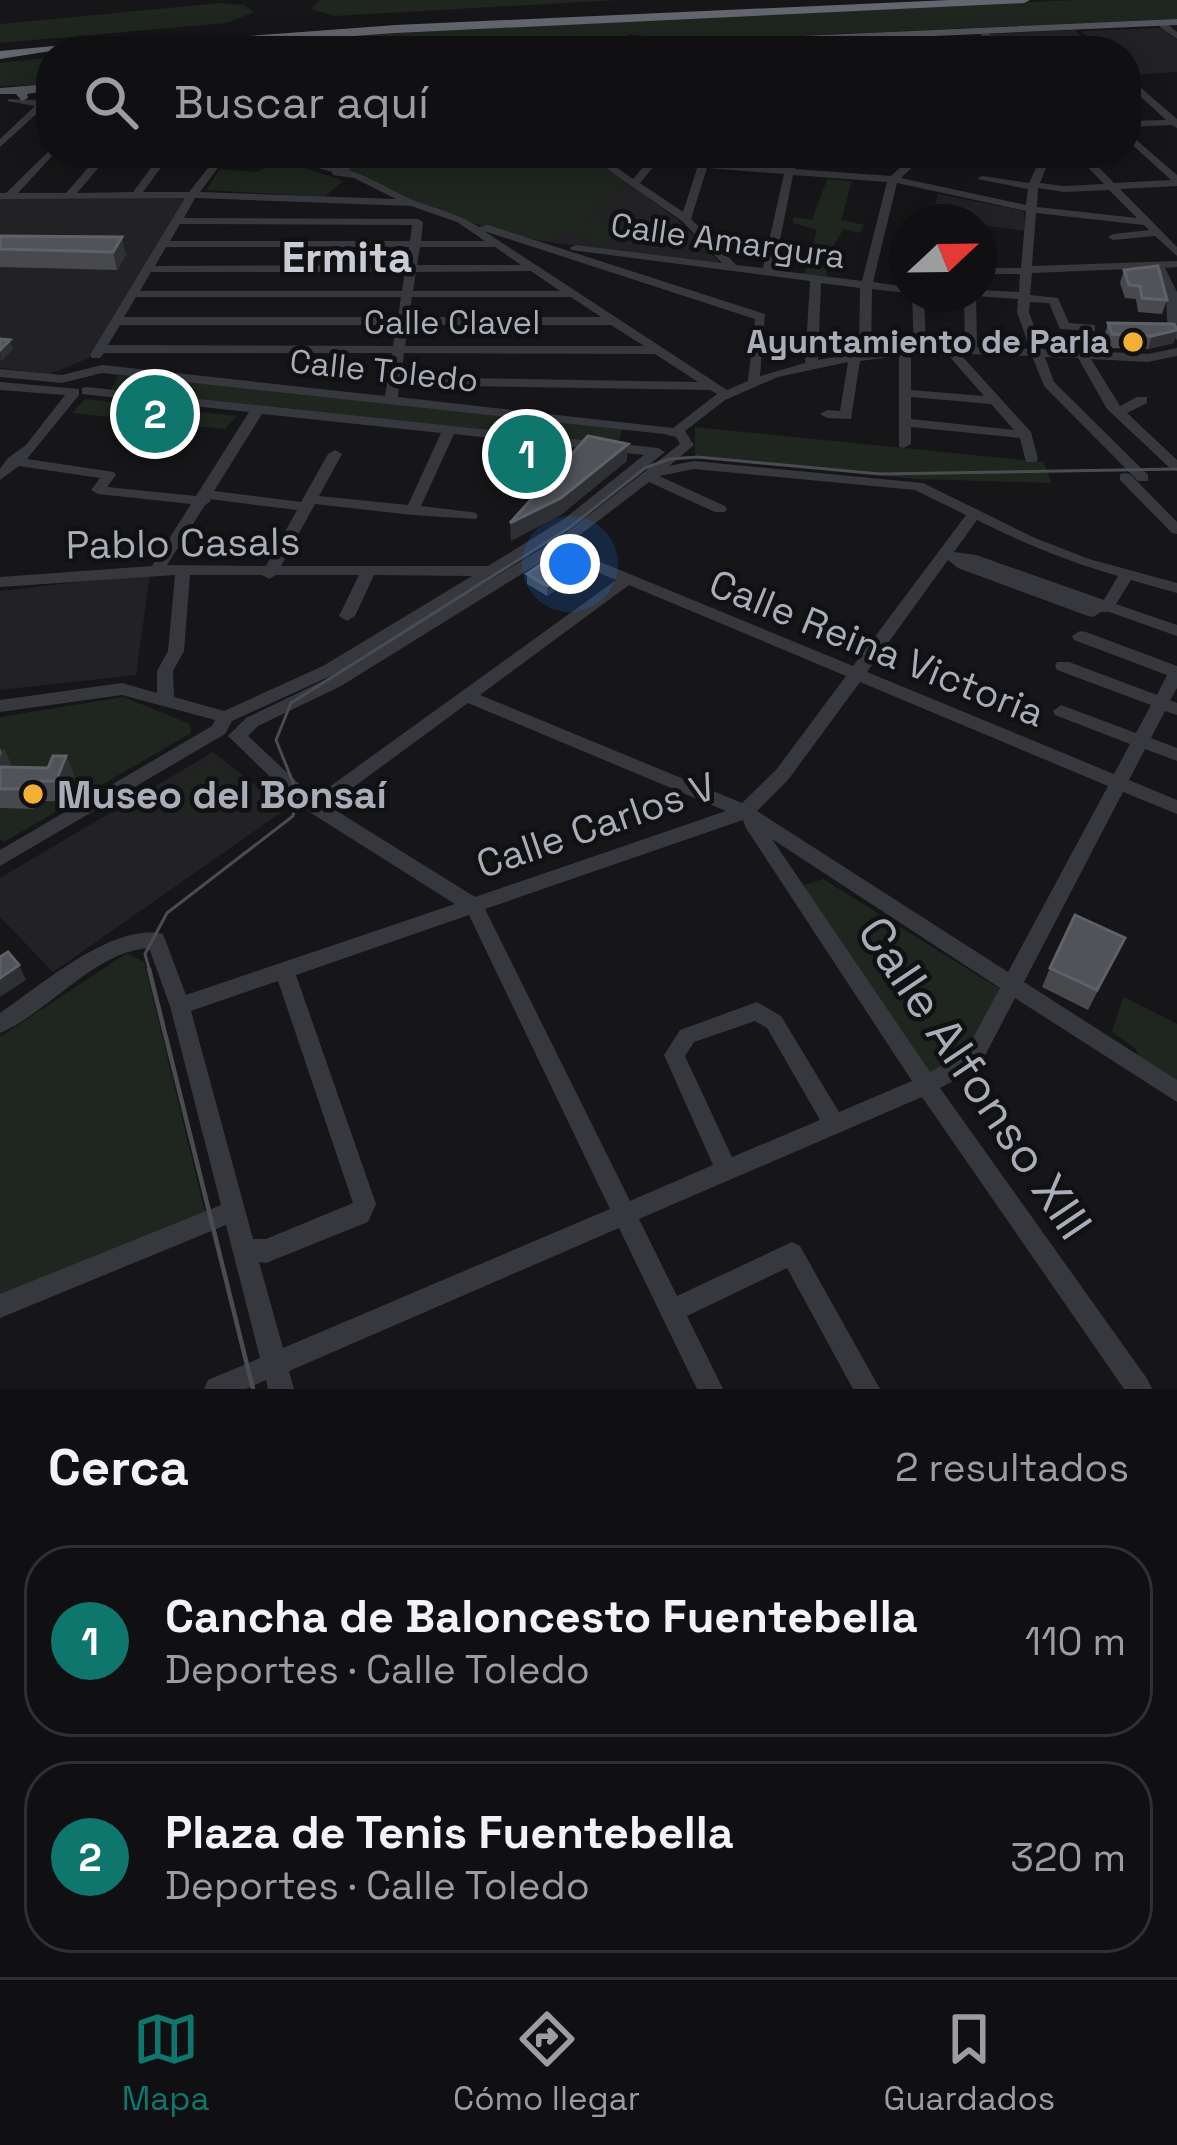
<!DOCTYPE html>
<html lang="es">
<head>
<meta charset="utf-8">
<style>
	body { margin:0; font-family:"Space Grotesk",sans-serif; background:#1e1e20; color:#f1f3f6 }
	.compass { position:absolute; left:889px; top:204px; width:108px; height:108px; border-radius:50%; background:#101012; box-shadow:0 6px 30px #0003; rotate:68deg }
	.you { position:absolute; left:570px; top:564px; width:42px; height:42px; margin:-30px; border:9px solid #fff; border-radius:50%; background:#1a73e8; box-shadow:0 0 0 18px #1a73e833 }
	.badge { display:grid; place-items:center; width:78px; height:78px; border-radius:50%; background:#0f766e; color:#fff; font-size:39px; font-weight:700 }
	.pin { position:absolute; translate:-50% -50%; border:6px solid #fff; box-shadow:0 3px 12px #0006 }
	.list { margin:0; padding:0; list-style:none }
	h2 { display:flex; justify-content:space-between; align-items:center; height:156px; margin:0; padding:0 48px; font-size:51px }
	h2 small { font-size:39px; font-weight:400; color:#9c9d9f }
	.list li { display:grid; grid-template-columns:78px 1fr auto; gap:36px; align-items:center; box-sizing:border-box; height:192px; margin:0 24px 24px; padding:0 24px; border:3px solid #303032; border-radius:48px }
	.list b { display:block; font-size:45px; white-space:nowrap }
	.list p { margin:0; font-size:39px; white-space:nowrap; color:#9c9d9f }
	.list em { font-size:39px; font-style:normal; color:#9c9d9f }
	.icon { flex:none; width:66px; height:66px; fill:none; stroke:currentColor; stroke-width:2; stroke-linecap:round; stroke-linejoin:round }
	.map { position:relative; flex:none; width:1177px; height:1389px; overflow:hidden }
	.search { position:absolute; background:#101012; box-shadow:0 6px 30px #0003; left:36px; right:36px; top:36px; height:132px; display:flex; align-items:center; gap:30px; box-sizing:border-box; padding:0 42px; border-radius:48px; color:#9c9d9f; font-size:45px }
	.sheet { height:588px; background:#101012 }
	nav { display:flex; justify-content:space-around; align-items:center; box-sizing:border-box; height:168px; border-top:3px solid #303032; background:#101012; font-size:33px; color:#9c9d9f }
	nav a { display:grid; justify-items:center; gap:6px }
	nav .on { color:#0f766e }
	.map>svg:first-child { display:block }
	.built { fill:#222225 }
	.green { fill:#1e261f }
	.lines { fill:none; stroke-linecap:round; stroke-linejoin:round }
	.minor { fill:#37383d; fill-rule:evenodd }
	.major { fill:#53555c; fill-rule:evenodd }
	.highway { fill:#63666e; fill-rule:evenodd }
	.tram-far1 { stroke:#4a4c52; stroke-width:3 }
	.tram { stroke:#4a4c52; stroke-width:4.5 }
	.wall { fill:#47494d }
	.shaded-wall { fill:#2f3033 }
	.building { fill:#525359; stroke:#5f6168; stroke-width:3 }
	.poi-dot { fill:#f2b134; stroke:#111113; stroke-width:4.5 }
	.labels { text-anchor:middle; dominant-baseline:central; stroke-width:9; stroke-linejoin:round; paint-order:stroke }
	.far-street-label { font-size:33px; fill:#a8adb8; stroke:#111113 }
	.far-poi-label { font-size:33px; font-weight:bold; fill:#a8adb8; stroke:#111113; text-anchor:end }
	.street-label { font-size:39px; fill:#a8adb8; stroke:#111113 }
	.poi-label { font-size:39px; font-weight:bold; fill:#a8adb8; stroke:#111113; text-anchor:start }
	.far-district-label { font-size:42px; font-weight:bold; fill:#c9ccd4; stroke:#111113 }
	.near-street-label { font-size:48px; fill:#a8adb8; stroke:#111113 }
</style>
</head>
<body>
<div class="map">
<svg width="1177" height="1389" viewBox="0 0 1177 1389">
	<rect width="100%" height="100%" fill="#161618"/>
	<g class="built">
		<polygon points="1161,28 1177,40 1177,72 1132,75 1126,70 1126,51 1105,51 1081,31"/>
		<polygon points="1075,30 1096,51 1007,51 990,34"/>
		<polygon points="628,183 677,219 720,263 547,242"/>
		<polygon points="938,194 1024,211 1025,231 931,218"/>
		<polygon points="187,197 89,358 50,374 0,368 0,198"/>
		<polygon points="150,574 136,675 0,690 0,591"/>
		<polygon points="213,752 286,809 53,972 0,917 0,878"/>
	</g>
	<g class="green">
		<polygon points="320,0 618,0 335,16 311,9"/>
		<polygon points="1078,0 1177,0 1177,19 685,41 629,34 618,46 508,51 115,51 633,18"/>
		<polygon points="220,3 244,5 254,12 227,23 0,43 0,24"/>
		<polygon points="51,57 51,85 0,86 0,63"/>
		<path d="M374,153H581L628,183L578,223L593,217L630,230L600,245L582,238L599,228L583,235L568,229L547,242C504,233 456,220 416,202C392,191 372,179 345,171Z"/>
		<polygon points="283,160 343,181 325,197 206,190 220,169 256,172"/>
		<path d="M827,179L852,181L841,220L864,225L860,233L844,229C834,242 824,261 827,277L804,274L817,230L793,223L794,217L812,220Z"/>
		<polygon points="119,375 624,425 617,447 111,389"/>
		<polygon points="85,399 237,416 225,429 72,413"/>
		<polygon points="695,427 1044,462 1051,483 914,479 695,455"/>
		<polygon points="124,697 190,724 191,733 4,842 0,839 0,717"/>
		<polygon points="213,761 236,780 184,815 162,796"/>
		<polygon points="823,879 1006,993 964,1055 929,1079 801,886"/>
		<polygon points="127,953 144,962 206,1216 0,1301 0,1037"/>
		<polygon points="1123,997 1177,1024 1177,1081 1139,1058 1136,1049 1112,1032"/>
	</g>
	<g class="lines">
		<g class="minor">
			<polygon points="1160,23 1166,23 1177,32 1177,39 1160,27"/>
			<polygon points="978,28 984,28 1006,51 997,51 978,32"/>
			<polygon points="904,34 910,34 922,51 914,51"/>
			<polygon points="826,37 829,38 837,51 829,51 822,40"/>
			<polygon points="685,44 703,49 704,51 682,49"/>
			<polygon points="1126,75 1177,119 1177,128 1172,125 1126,127 1126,121 1166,120 1126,83"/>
			<polygon points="9,99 50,101 51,107 45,106 0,147 0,139 35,106 7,101"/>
			<path d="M1126,131L1177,175V186L1120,189L1177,247V256L1155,236L1113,240L1108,237L1113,234L1149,230L1144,225L1036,213L1032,266L1177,261V267L1165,268L1177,292V340C1164,327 1168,317 1166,299C1165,288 1158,278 1154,268L1032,273L1030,295L1058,298L1069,323L1095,325V331L1060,329L1049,303L1030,302L1029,312L1042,349L1148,354L1177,348V356L1148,362L1091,359L1120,406L1137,397H1147V403L1127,413L1177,460V471L1172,470L1107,409L1078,358L1045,357L1054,382L1148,475V481H1138L1044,386L1032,356L966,354L961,355L1031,432L1038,459L1036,462H1026L1020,438L911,427V444L904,448L899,447V356L860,361L851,419L827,418L820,414L827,410L840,411L848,362L778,377L725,400L685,431L694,445L669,466L694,461L923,483L1035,538L1089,559L1177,583V593L1131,580L1116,604L1177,625V636L1109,612H1101L1093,617L1088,616L958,568L948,560L867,672L1114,774L1130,744L1055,715L1053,711L1061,705L1136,733L1151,705L1057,670L1055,666L1057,662H1069L1157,695L1167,675L1074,640L1072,636L1080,631L1086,632L1177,666V688L1170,700L1177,703V715L1165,711L1151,738L1177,748V761L1145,749L1129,780L1177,800V814L1123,792L1024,982L1177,1080V1102L1015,998L979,1067L940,1088L1148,1380L1152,1389H1124L922,1097L639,1219L677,1296L792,1242L800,1246L880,1389H853L787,1268L687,1316L723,1389H697L619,1228L289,1371L294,1389H268L266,1380L246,1389H204L208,1380L260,1358L226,1225L0,1318V1294L221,1205L170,1006L149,948C95,951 48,1013 0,1033V1013C40,986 113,922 163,934L186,995L455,904L300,806L228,736L246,718L329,678L562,536L680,444L676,437L664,434L102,373L62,383L0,377V369L62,375L102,365L385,396L392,353H104L100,358H92L90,355L185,198L0,199V193H6L51,149V153L54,154L18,193H66L101,153H111L77,193L133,192L162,153L171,154L166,160L212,162L219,153H229L200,192L396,199L354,178L333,175L332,172L267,153H283L339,168L363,153H375L348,170C372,177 391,191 413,200C435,209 458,213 479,227L488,225L765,314L760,376L805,363L810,281L571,250L570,248L575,245L722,263L682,221L584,153H596L633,179L655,153H665L640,183L683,212L702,153H712L709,162L785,168L788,153H798L795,169L891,176L916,153H927L901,178L1026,205L1028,189L977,179L982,176L1029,183L1037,166L992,158V154L1039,160L1042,153H1052L1040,183L1064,186L1104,184L1074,153H1085L1114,183L1171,180L1126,139ZM162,166L208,168L189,192H143ZM707,168L784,174L763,268L736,265L691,219ZM793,175L887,182L862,281L774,270ZM897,183L1026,211L1021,268H979V274H1020L1019,292L979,290V294H964L965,347L926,348L924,294H912L914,349L871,352L872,289L907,293V287L873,282ZM1038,188L1064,192L1109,190L1137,218L1037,207ZM195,198L411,206L457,222L485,241H421L423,222L418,219L184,218ZM180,224L412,225L410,241H170ZM484,231L755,319L748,381L727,390ZM166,247H409L406,265L155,266ZM420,247H495L521,265H417ZM531,271L560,291H413L416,272ZM151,272H405L402,291H140ZM821,283L860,288L859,353L818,360ZM976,296L1018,299L1017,312L1030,349L977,347ZM136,297H401L398,317H124ZM412,297H571L601,317H409ZM120,325H396L393,346L108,345ZM408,325H611L644,346H405ZM404,353L655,354L698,382L401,377ZM948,355L984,396L911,390V356ZM399,385L710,390L717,394L673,428L398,397ZM911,397L991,404L1014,430L911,419ZM694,469L915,490L966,515L853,666L564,547L649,482L715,512H725L727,509L725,506L659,476ZM977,520C1023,543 1069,562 1118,576L1104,600L976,555L954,552ZM554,554L616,580L325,790L309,793L248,736L258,726L341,686ZM629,585L846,676L776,770L742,803L480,695ZM860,682L1108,786L1008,972L757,811L788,780ZM468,703L726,811L475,897L324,803L336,800ZM743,820L746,828L912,1081L839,1112L781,1016L757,1002L680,1030L664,1055L713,1165L630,1201L485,909ZM772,839L1000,988L965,1053L930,1072ZM469,915L610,1209L283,1348L259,1262L266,1263L368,1222L376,1204L296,975ZM278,981L353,1203L266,1239H253L191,1011ZM755,1021L767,1028L820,1120L732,1157L685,1056L694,1042Z"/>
			<polygon points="440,153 456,153 451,156"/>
			<path d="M0,382L79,389V395L27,459L114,472L116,475L107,487L196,496L249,412L82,394V388L87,387L658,448L665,452L574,525L496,574L335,674L232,721L225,734L0,866V850L212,726L215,720L122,695L0,712V700L122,683L157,693V671L168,651L175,575L0,587V577L152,566L191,504L98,494L91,490L100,478L19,466L0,480V469L8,458L26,445L65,395L0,390ZM262,414L441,433L408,505L319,496L342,454L335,450L328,454L301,502L214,491ZM454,434L644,455L564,519L488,566H281L315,504L412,515L476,519L478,516L476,513L471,512L421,506ZM209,499L297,510L266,566L167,565L205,505L211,501ZM190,575H262L269,579L276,575H359L339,616L347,621L355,616L374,575L472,576L323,666L224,711L174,697L173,671L184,651Z"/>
			<polygon points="1125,473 1130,474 1177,522 1177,534 1172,533 1120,480 1120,474"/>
		</g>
		<g class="major">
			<polygon points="1177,19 1177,25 691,47 651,42 626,50 552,51 557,48 625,44 650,36 691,41"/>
			<polygon points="51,84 51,90 27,94 28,98 22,101 16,94 0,94 0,88"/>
		</g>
		<polygon class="highway" points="949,0 1030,0 1024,3 396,33 145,51 51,51 0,59 0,51 107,41 113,46 396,25"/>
		<polyline class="tram-far1" points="150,972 145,954 167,913 293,816 298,795 276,740 291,703 569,528 645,468 669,459 698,457 880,474 1177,469"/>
		<polyline class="tram" points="149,969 253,1389"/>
	</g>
	<g class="wall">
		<polygon points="0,236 126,255 117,270 0,267"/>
		<polygon points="1124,270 1167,300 1162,314 1138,312 1136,299 1125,298 1120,283"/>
		<polygon points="1108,323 1174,343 1148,349 1108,348 1104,337"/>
		<polygon points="568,565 566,583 547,596 527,584 527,574"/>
		<polygon points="0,748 12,767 48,768 66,756 74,776 63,801 37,801 34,809 0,808"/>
		<polygon points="1125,938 1088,1010 1042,987 1050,968"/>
	</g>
	<g class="shaded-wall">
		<polygon points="122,237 126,255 117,270 113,252"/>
		<polygon points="1177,330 1174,343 1148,349 1152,336"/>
		<polygon points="10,340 13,349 1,362 0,350"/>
		<polygon points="628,444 627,461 561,515 511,541 510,523"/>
		<polygon points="568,565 566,583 547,596 547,586 561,570"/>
		<polygon points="4,748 13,768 0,776 0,758"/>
		<polygon points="66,756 74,776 63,801 56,781"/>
		<polygon points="29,781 37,801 34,809 26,789"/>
		<polygon points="19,965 26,980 0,997 0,978"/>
	</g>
	<g class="building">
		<polygon points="0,236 122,237 113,252 0,249"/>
		<polygon points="1158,266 1167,300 1142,298 1140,286 1129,285 1124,270"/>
		<polygon points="1108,323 1174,324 1177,330 1152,336 1112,334"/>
		<polygon points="0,339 10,340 0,350"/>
		<polygon points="588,436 628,444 561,498 510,523"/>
		<polygon points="553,556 568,565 561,570 566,573 547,586 527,574"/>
		<polygon points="53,756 66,756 56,781 29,781 26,789 0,789 0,767 48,768"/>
		<polygon points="1075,915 1125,938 1097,990 1050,968"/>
		<polygon points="8,952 19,965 0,978 0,957"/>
	</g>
	<g class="poi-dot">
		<circle cx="1133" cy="342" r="12"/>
		<circle cx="33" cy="794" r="12"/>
	</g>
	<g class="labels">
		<g class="far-street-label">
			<text transform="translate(728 241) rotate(8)">Calle Amargura</text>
			<text x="452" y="323">Calle Clavel</text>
			<text transform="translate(384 371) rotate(6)">Calle Toledo</text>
		</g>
		<g class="far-poi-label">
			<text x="1109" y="342">Ayuntamiento de Parla</text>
		</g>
		<g class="street-label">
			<text transform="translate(183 543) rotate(-1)">Pablo Casals</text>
			<text transform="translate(877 648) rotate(22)">Calle Reina Victoria</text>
			<text transform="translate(596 825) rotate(-19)">Calle Carlos V</text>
		</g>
		<g class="poi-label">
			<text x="57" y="794">Museo del Bonsaí</text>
		</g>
		<g class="far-district-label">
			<text x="347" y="257">Ermita</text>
		</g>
		<g class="near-street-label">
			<text transform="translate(975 1078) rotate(56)">Calle Alfonso XIII</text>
		</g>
	</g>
</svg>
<svg class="compass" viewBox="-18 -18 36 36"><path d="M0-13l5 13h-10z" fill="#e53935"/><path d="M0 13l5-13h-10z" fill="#9c9d9f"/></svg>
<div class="you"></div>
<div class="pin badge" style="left:527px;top:454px">1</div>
<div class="pin badge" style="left:155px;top:414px">2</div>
<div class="search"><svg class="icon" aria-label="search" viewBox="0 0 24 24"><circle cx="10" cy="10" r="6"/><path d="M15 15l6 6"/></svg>Buscar aquí</div>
</div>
<section class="sheet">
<h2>Cerca<small>2 resultados</small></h2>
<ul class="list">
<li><span class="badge">1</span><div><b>Cancha de Baloncesto Fuentebella</b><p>Deportes · Calle Toledo</p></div><em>110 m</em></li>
<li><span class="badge">2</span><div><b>Plaza de Tenis Fuentebella</b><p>Deportes · Calle Toledo</p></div><em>320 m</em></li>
</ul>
</section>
<nav>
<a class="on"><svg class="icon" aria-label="map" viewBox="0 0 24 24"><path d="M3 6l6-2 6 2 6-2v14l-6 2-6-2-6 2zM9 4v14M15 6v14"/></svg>Mapa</a>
<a><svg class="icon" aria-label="directions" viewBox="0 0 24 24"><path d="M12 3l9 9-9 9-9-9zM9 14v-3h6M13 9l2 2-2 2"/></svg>Cómo llegar</a>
<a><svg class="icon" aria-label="saved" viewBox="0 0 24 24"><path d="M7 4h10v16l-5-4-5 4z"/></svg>Guardados</a>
</nav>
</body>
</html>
